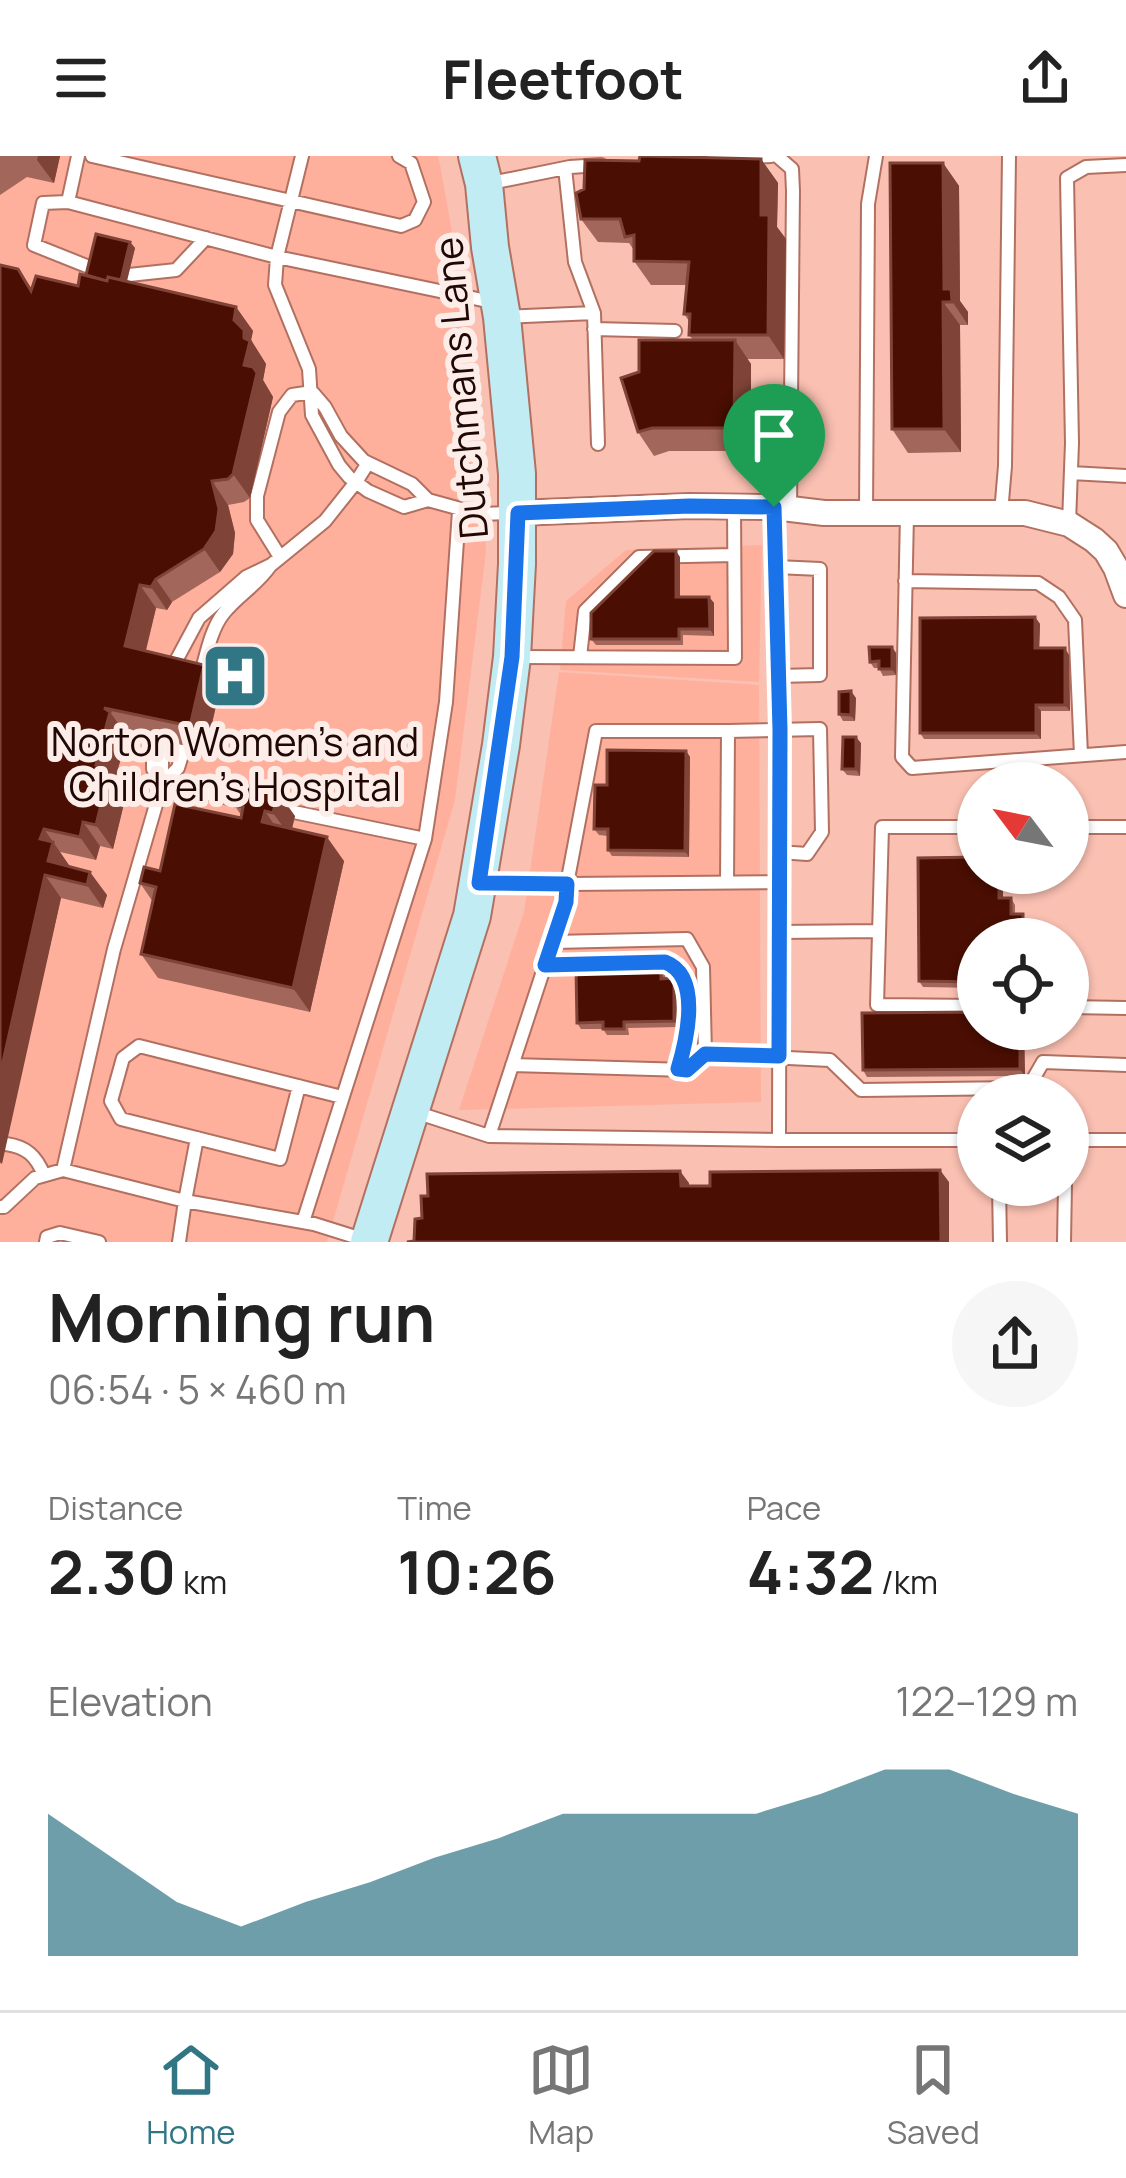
<!DOCTYPE html>
<meta charset="utf-8">
<style>
:root{--surface:#fff;--page:#f6f6f6;--text:#222;--muted:#767676;--line:#e0e0e0;--accent:#317685}
body{margin:0;font-family:Manrope,sans-serif;background:var(--page);color:var(--text);height:100vh;display:flex;flex-direction:column;font-size:45px;white-space:nowrap}
*{box-sizing:border-box;margin:0}
p{font-size:39px;color:var(--muted)}
.icon{flex:none;width:66px;height:66px;fill:none;stroke:currentColor;stroke-width:2;stroke-linecap:round;stroke-linejoin:round}
.map{position:relative;height:1086px;overflow:hidden}
.sheet{display:flex;flex-direction:column;background:var(--surface);flex:1}
.sheet>*{flex:none}
.needle{width:78px;rotate:302deg}
.controls{position:absolute;left:957px;top:606px;display:grid;gap:24px}
.controls a{display:grid;place-items:center;width:132px;height:132px;border-radius:50%;background:var(--surface);box-shadow:0 3px 9px #0004;font-size:60px}
.pin{position:absolute;display:grid;place-items:center;width:102px;height:102px;color:#fff;margin:-123px -51px;border-radius:50% 50% 50% 0;rotate:-45deg;box-shadow:0 0 12px #0007}
.pin .icon{rotate:45deg}
.round{display:grid;place-items:center;flex:none;width:126px;height:126px;border-radius:63px;background:var(--page)}
.headline{display:flex;align-items:center;justify-content:space-between;height:204px;padding:0 48px}
h1{font-size:66px;font-weight:700;line-height:90px}
.figures{display:grid;grid-template-columns:repeat(3,1fr);gap:18px;height:204px;padding:12px 48px}
.figures div{display:grid;align-content:center}
.figures b{font-size:60px;font-weight:700}
.figures small{font-size:33px;font-weight:400}
.figures p{font-size:33px}
.chart{height:336px;padding:24px 48px}
.chart p{display:flex;justify-content:space-between}
.chart svg{width:100%;height:216px;margin-top:12px;fill:var(--accent);opacity:.7}
header{display:flex;justify-content:space-between;align-items:center;height:156px;padding:0 48px;background:var(--surface);font-size:54px;font-weight:700}
.dock{display:flex;justify-content:space-around;align-items:center;height:168px;border-top:3px solid var(--line);background:var(--surface);font-size:33px;color:var(--muted)}
.dock a{display:grid;justify-items:center;gap:6px}
.dock .current{color:var(--accent)}
.map>svg:first-child{display:block}
</style>
<header><svg class="icon" aria-label="menu" viewBox="0 0 24 24"><path d="M4 6h16M4 12h16M4 18h16"/></svg>Fleetfoot<svg class="icon" aria-label="share" viewBox="0 0 24 24"><path d="M12 15V3M7 8l5-5 5 5M5 13v7h14v-7"/></svg></header>
<div class="map">
<svg width="1126" height="1086" viewBox="0 0 1126 1086">
<rect width="100%" height="100%" fill="#fac0b2"/>
<!-- built -->
<path fill="#ffb09d" d="M0,0H438L440,8L470,179L486,396L455,644L327,1086H0Z
M762,389L759,526L560,514L566,445L626,394Z
M559,516L759,529L761,946L459,954L524,756Z"/>
<g fill="none" stroke-linecap="round" stroke-linejoin="round">
<!-- lane casing -->
<g stroke="#b27061" stroke-width="16">
<path id="lane" d="M78,0L68,46L277,101L275,129L309,213L312,259L339,309L349,321L368,335L404,351L428,344
M92,0L401,70L415,64L424,46L411,7L399,0
M302,0L277,101L492,146
M777,0L792,13L793,35L790,352
M712,3L771,0
M565,12L575,106L594,157
M486,28L570,11L601,9
M68,46L43,47L34,89L94,113L129,119L176,114L206,82
M504,161L594,157L598,288
M594,173L675,175
M313,237L325,251L341,280L364,305L412,328L428,344L479,358L513,357
M1071,317L1126,320
M866,357L868,48L876,0
M1001,357L1005,310L1009,0
M907,358L902,601L912,612L1126,596
M1069,367L1072,287L1067,22L1086,11L1126,9
M280,401L257,364V340L279,256L292,239L312,236
M776,411L820,413V519L778,520
M905,425L1038,427L1059,441L1075,464L1081,599
M519,501L735,502L734,351
M580,501L585,455L639,401L734,399
M170,516L199,462L246,421L271,409L325,365L356,326L368,307
M200,521C206,501 210,475 223,458C237,440 257,429 270,410
M728,575H596L567,728L779,726
M153,581V613L162,628
M162,626V584
M162,628L178,612L185,589
M279,653L425,683
M978,671H882L877,849L978,850
M1068,671H1126
M479,727L567,728L566,745L489,980
M727,727L728,575L820,573L822,676L807,698L779,696
M779,776L879,775
M553,786L687,783L703,811L705,898
M545,809L665,806C702,821 687,883 678,913
M1068,851L1126,852
M512,909L687,914L705,898L830,904L861,934L1028,932L1043,906L1126,909
M299,930L280,1003L121,963L111,945L123,902L139,890L342,941
M415,956L489,980L779,984L780,574L774,352
M779,984H978
M1068,984H1126
M6,988C27,991 36,1000 44,1019
M63,1014L185,1045L197,982
M999,1029L1000,1086
M0,1051H4L35,1022L63,1014L114,793L162,628L248,646
M303,1066L425,683L446,546L459,355
M46,1086L47,1081L60,1077L99,1086
M179,1086L185,1045L314,1068L365,1084
M1064,1086L1065,1029"/>
</g>
<!-- street casing -->
<g stroke="#b27061" stroke-width="28">
<path id="street" d="M518,357L689,350L774,351L824,357H1025L1069,368L1094,384L1106,395L1116,412L1126,439"/>
</g>
<!-- secondary casing -->
<g stroke="#b27061" stroke-width="40">
<path id="secondary" d="M369,1086L472,760L501,589L512,501L517,408V318L502,161L490,91L484,28L477,0"/>
</g>
<!-- lane -->
<use href="#lane" stroke="#fff" stroke-width="12"/>
<!-- street -->
<use href="#street" stroke="#fff" stroke-width="24"/>
<!-- secondary -->
<use href="#secondary" stroke="#c2ecf4" stroke-width="36"/>
</g>
<!-- wall -->
<path fill="#a2675a" d="M0,0H60L54,27L27,21L0,39Z
M640,0L761,3L778,27L777,71L786,83L784,203H747L751,208V295H669L654,300L638,276L639,216L693,184L689,179V165L684,158L687,129H651L634,105V94L629,87L598,86L581,63L639,5Z
M943,7L959,30L960,145L968,156V169H960L961,296L908,297L892,273Z
M130,86L135,92L127,125L236,151L253,175L251,184L266,208L263,224L273,241L250,342L244,346L228,349L235,377L233,398L220,416L172,446L167,454L156,452L146,495L204,509L220,532L206,594L125,577L127,580L116,620L127,635L113,693L100,690L96,704L60,696L69,710L107,739L103,752L61,742L0,1009V109L18,113L32,133L78,130L86,119Z
M680,401V441H709L714,447V480L683,479V489H596L591,483Z
M1035,461L1040,468L1039,492L1069,499L1070,555H1041V583H924L920,577Z
M892,491L896,497V519L883,520L879,512H874L870,506Z
M856,542L855,565H843L839,558Z
M861,587L860,620L847,619L842,613Z
M686,595L690,601L689,701L612,700L608,694V680L599,679L594,673L607,629Z
M235,650L295,660L292,673L344,705L310,856L158,822L141,798L153,746L140,727L241,662V659Z
M1003,742H1011L1015,749V758L1028,764V777H1016V783H978V832L923,831L919,825Z
M661,807L665,813V823L678,829L679,871L628,872L629,879H607L603,873H581L577,867L603,812Z
M978,873H1024L1025,920L867,921L863,914Z"/>
<!-- shaded-wall -->
<path fill="#7f4337" d="M38,0H60L54,27L37,4Z
M761,3L778,27L777,71L786,83L784,203L768,179L761,59Z
M943,7L959,30L960,145L968,156V169L944,133Z
M130,86L135,92L122,144L118,137Z
M943,146L960,169L961,296L944,273Z
M236,151L253,175L251,184L266,208L263,224L273,241L250,342L233,318L244,209V182L234,164Z
M735,184L751,208V295L734,272Z
M212,325L228,349L235,377L233,398L220,416L204,393Z
M676,395L680,401V447L676,441Z
M156,423L172,446L167,454L151,431Z
M140,429L156,452L141,513L125,490Z
M709,441L714,447V480L710,473Z
M1035,461L1040,468L1039,499L1035,492Z
M892,491L896,497V519L892,513Z
M1065,492L1069,499L1070,555L1065,549Z
M204,509L220,532L206,594L190,570Z
M851,535L856,542L855,565L851,559Z
M1036,549L1041,555V583L1036,577Z
M110,556L127,580L116,620L127,635L113,693L96,669V609Z
M856,581L861,587L860,620L856,613Z
M686,595L690,601L689,701L685,695Z
M278,636L295,660L290,680L273,657Z
M265,655L281,679L262,666Z
M83,666L100,690L96,704L80,681Z
M44,673L69,709L66,724L48,705L40,683Z
M327,681L344,705L310,856L293,832Z
M90,716L107,739L103,752L87,729Z
M999,717H1003V749L999,742Z
M45,719L61,742L2,1008L0,1006V919Z
M674,822L678,829L679,871L674,865Z
M1020,873H1024L1025,920L1020,913Z
M940,1014L949,1026V1086H941Z
M680,1015L689,1027V1042L681,1030Z"/>
<!-- building -->
<path fill="#4a0e02" stroke="#7f4337" stroke-width="3" d="M640,0L761,3V59H769L768,179H689L690,158H684L689,106L634,105V79L625,81L620,63H581L576,37L584,33L585,4L639,5Z
M890,7H943L944,133H951L952,146H943L944,273H892Z
M96,78L130,86L121,124L108,121L107,125L86,119Z
M0,109L18,113L31,135L36,120L78,130L80,118L107,125L108,121L236,151L234,164L244,174V182L250,185L244,209L253,211L257,217L233,318L228,323L212,325L219,353L216,375L204,393L156,423L151,431L140,429L125,490L204,509L190,570L104,552L110,556L96,609L110,612L96,669L83,666L80,681L44,673L40,683L53,686L48,705L90,716L87,729L45,719L0,919Z
M639,184H735L734,272H652L638,276L621,222L639,216Z
M654,395H676V441H709L710,473H679V483H591V457Z
M1035,461V492H1065V549H1036V577H920V462Z
M869,491H892V513H879V505L870,506Z
M851,535V559L839,558V536Z
M843,581H856V613H842Z
M607,594L686,595L685,695L608,694V673H594L595,629H607Z
M240,627L278,636L273,657L265,655L262,666L327,681L293,832L141,798L156,731L140,727L144,711L160,715L175,648L241,662L243,651L235,650Z
M978,701V717H999V742H1011V758H1023V770H1012V783H978V826L919,825L918,702Z
M603,807H661V823L674,822V865L624,866V873H603V866L577,867L576,813L603,812Z
M978,856V873H1020V913L863,914L862,857Z
M940,1014L941,1086H407L414,1085L415,1063L422,1062L421,1040H428L427,1018L680,1015L681,1030H710V1016Z"/>
<g fill="none" stroke-linecap="round" stroke-linejoin="round">
<!-- route casing -->
<g stroke="#fff" stroke-width="24">
<path id="route" d="M689,350L774,351L780,574L779,900L705,898L687,914L678,913C687,883 702,820 665,806L545,809L566,746L567,728L479,727L512,501L518,357Z"/>
</g>
<!-- route -->
<use href="#route" stroke="#1a73e8" stroke-width="15"/>
</g>
<!-- icons -->
<defs>
<g id="hospital-square" transform="scale(3.45)"><rect x="-9" y="-9" width="18" height="18" rx="4" fill="#317685" stroke="#fcede9"/><path d="M-5-5h3v3.5h4V-5h3V5h-3V1.5h-4V5h-3Z" fill="#fff"/></g>
</defs>
<g fill-rule="evenodd">
<use href="#hospital-square" x="235" y="520"/>
</g>
<g text-anchor="middle" dominant-baseline="central" stroke-width="12" stroke-linejoin="round" paint-order="stroke">
<!-- street labels -->
<g font-size="39" fill="#1f0704" stroke="#fcede9">
<text transform="translate(460 232) rotate(-95)">Dutchmans Lane</text>
</g>
<!-- poi labels -->
<g font-size="39" fill="#1f0704" stroke="#fcede9">
<text x="235" y="585">Norton Women's and<tspan x="235" dy="45">Children's Hospital</tspan></text>
</g>
</g>
</svg>
<div class="controls">
<a><svg class="needle" viewBox="-14 -14 28 28"><path d="M0-13l5 13h-10z" fill="#e53935"/><path d="M0 13l5-13h-10z" fill="#767676"/></svg></a>
<a><svg class="icon" aria-label="locate" viewBox="0 0 24 24"><circle cx="12" cy="12" r="6"/><path d="M12 2v4M12 18v4M2 12h4M18 12h4"/></svg></a>
<a><svg class="icon" aria-label="layers" viewBox="0 0 24 24"><path d="M12 4l9 5-9 5-9-5zM3 14l9 5 9-5"/></svg></a>
</div>
<div class="pin" style="left:774px;top:351px;background:#1e9e55"><svg class="icon" aria-label="arrive" viewBox="0 0 24 24"><path d="M6 21V4h12l-3 4 3 4H6"/></svg></div>
</div>
<section class="sheet">
<div class="headline"><div><h1>Morning run</h1><p>06:54 · 5 × 460 m</p></div><a class="round"><svg class="icon" aria-label="share" viewBox="0 0 24 24"><path d="M12 15V3M7 8l5-5 5 5M5 13v7h14v-7"/></svg></a></div>
<div class="figures">
<div><p>Distance</p><b>2.30<small> km</small></b></div>
<div><p>Time</p><b>10:26</b></div>
<div><p>Pace</p><b>4:32<small> /km</small></b></div>
</div>
<div class="chart"><p><span>Elevation</span>122–129 m</p>
<svg viewBox="0 0 160 44" preserveAspectRatio="none"><path d="M0 44V15L10 24L20 33L30 38L40 33L50 29L60 24L70 20L80 15L90 15L100 15L110 15L120 11L130 6L140 6L150 11L160 15V44z"/></svg>
</div>
</section>
<nav class="dock">
<a class="current"><svg class="icon" aria-label="home" viewBox="0 0 24 24"><path d="M3 11l9-7 9 7M6 9v11h12V9"/></svg>Home</a>
<a><svg class="icon" aria-label="map" viewBox="0 0 24 24"><path d="M3 6l6-2 6 2 6-2v14l-6 2-6-2-6 2zM9 4v14M15 6v14"/></svg>Map</a>
<a><svg class="icon" aria-label="saved" viewBox="0 0 24 24"><path d="M7 4h10v16l-5-4-5 4z"/></svg>Saved</a>
</nav>
